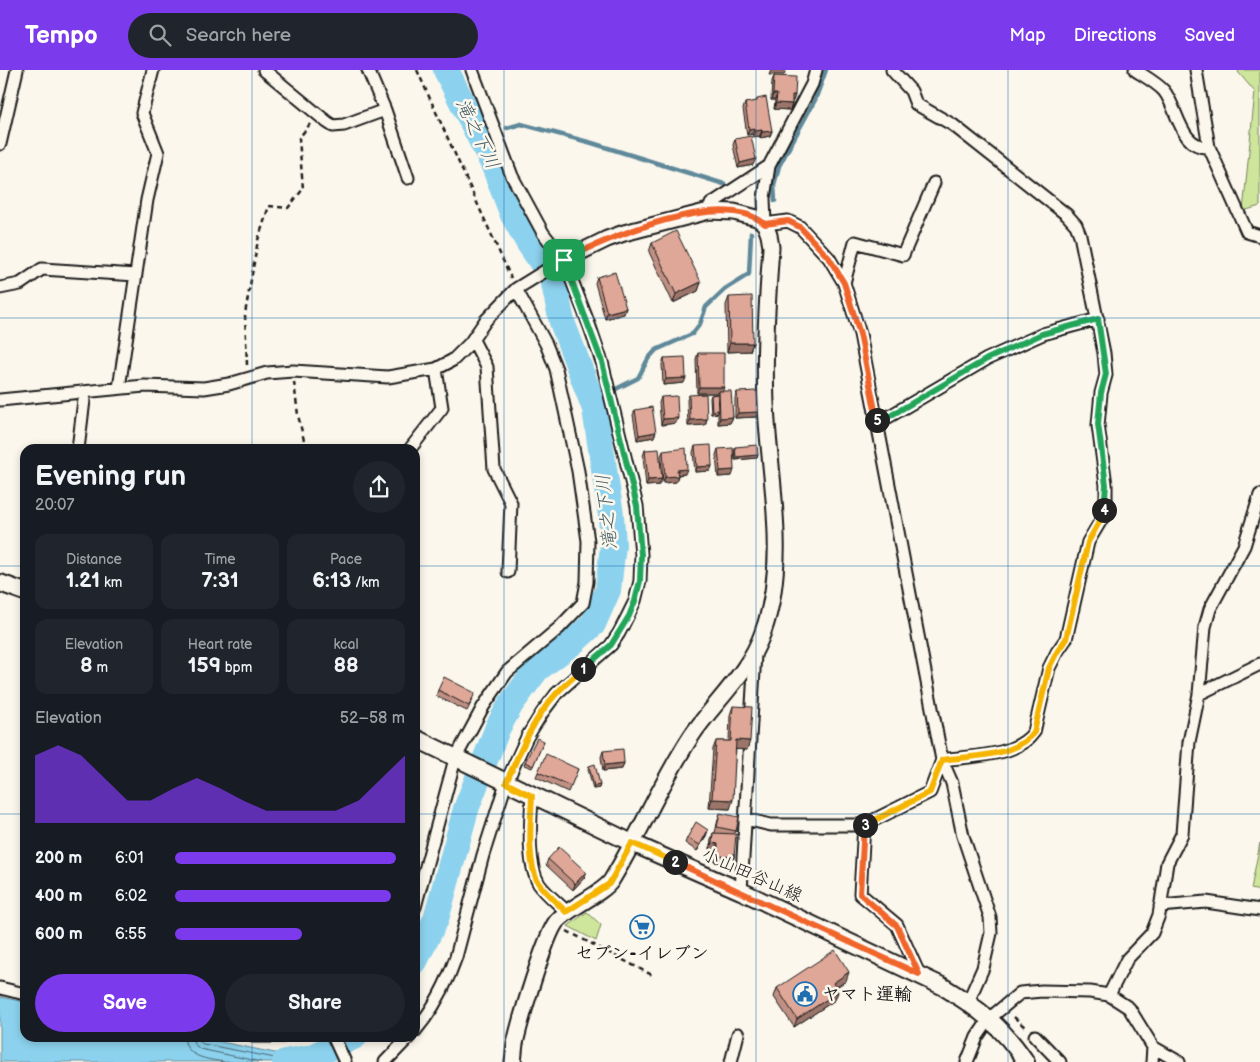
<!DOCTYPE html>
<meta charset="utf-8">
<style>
:root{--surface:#171b24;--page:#20242c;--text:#f1f3f6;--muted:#9ea1a6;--accent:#7c3aed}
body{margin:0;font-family:"Balsamiq Sans","Klee One",sans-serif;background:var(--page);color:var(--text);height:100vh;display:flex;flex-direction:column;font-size:19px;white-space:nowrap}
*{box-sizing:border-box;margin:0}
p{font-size:16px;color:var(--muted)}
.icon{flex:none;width:28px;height:28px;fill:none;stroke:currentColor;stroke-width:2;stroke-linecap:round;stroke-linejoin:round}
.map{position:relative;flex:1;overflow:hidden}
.drawer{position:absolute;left:20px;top:374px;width:400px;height:598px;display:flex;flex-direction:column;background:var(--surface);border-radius:15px;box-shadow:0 2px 8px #0003}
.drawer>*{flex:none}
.pin{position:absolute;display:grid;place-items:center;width:42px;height:42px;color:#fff;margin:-21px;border-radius:10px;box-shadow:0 2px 8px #0006}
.km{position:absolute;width:25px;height:25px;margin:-12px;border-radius:50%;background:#222;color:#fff;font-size:14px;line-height:25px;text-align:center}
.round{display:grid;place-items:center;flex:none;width:52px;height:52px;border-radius:26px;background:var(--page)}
.summary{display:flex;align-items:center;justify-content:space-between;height:85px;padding:0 15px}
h1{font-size:28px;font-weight:600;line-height:38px}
.figures{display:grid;grid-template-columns:repeat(3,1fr);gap:8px;height:85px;padding:5px 15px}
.figures div{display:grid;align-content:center;border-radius:12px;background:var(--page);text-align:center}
.figures b{font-size:21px;font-weight:600}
.figures small{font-size:14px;font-weight:400}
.figures p{font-size:14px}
.chart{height:140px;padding:10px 15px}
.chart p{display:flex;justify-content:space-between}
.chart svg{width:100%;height:90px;margin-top:5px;fill:var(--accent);opacity:.7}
.button{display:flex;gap:10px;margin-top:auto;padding:10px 15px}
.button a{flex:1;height:58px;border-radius:30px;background:var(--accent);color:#fff;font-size:20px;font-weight:600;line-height:58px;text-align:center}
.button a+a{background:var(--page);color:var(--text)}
ul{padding:0 15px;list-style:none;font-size:16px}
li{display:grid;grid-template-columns:80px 60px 1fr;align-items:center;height:38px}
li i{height:12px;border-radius:6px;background:var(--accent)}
header{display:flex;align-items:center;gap:30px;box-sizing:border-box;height:70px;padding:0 25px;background:var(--accent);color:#fff}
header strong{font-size:24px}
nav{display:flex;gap:28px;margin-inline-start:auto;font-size:18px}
.search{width:350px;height:45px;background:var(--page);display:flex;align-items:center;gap:12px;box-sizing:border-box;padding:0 18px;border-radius:28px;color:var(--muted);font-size:19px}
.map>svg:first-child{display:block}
</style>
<header>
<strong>Tempo</strong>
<div class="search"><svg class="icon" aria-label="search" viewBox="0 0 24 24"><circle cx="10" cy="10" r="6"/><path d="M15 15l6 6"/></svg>Search here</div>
<nav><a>Map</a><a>Directions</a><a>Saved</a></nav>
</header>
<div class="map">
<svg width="1260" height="992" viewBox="0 0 1260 992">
<rect width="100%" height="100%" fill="#fbf7ec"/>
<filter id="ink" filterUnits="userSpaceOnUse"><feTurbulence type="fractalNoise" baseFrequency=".02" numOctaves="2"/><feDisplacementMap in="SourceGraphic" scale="10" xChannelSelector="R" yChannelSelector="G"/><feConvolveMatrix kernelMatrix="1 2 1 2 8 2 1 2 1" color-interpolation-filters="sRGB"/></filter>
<g filter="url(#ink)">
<!-- green -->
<path fill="#cee69b" stroke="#75815c" d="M1239,0H1260V136L1243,141L1255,22L1238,2Z
M1260,773V821L1251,819Z
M587,842L601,855L596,871L568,856Z"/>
<!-- water -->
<path fill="#8cd2ee" stroke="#5f899a" d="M0,927L25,932V966H192L275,983L321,975L330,992H0Z"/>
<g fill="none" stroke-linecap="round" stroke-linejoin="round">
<!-- shore -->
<path stroke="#496570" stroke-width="1" d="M184,966C185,988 207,989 224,992
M192,966L194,974L200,979L261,992
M198,966L199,971L203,974L275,988L318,981L324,992"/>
<!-- stream -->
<path stroke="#5f899a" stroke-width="4.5" d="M507,58L521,54L592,73L724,114
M479,67L484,66
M775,131L774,115L779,96L815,30L826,0
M592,331L638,308L648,289L656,280L692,264L700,254L706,237L725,219L749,204L751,163"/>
<!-- river -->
<path stroke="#8cd2ee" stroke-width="26" d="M415,891L436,849L466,739L498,657L511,634L537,599L572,573L593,554L608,520L613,475L611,445L595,339L562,252L553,209L528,172L513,145L494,96L446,0
M285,992L312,987L355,966"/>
<!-- minor casing -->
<g stroke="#1c1c1c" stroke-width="15">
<path id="minor" d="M264,0L327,52L333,56L344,55L385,40
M368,0L385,40L408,108
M816,0L812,14L769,96L764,128L765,154L788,151L800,157L829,188L844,213L860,264L942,690L952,713L963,766L990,847L991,863L983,898L968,932
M1135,0C1144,6 1157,13 1164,21C1178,38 1180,79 1209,77
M1196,0L1209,77L1247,162L1260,166
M0,74L17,0
M709,141L711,134L769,96
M844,213L855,172L903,185L934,113
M0,218L20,214L42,199L136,205
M473,270L487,297L494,399L511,433L508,502
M119,318L147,130L158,83L142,43L153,0
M0,330L144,316L204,318L229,314L267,303L293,301L388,307L436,299L453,290L470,273L486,250L516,219L558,193
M878,353L987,289L1043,264L1098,249
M78,379L85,322
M410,379L442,338L436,299
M1199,624L1260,594
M532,725C531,750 526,793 539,814C546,824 558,833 567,842
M745,749L771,755H864L930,722L942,690C970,686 1017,687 1034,662L1049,598L1057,582L1066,569L1088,472L1103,447L1106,436V415L1098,355L1101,323L1106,305L1104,283L1080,165L1076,155L1067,145L953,55L916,34L911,21L892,0
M864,755L860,824L897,855L919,904
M741,821L755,584
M1160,836L1206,832L1260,840
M415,837L455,689L483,637L507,602L559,558L583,533L587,512L588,471L578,401L556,299L546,274L516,219
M0,918L25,924
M1109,925L1127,889L1152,863L1159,845L1167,793L1182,764L1189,672L1199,624L1205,557L1210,539L1244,476L1260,425
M415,961C433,940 447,913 456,887L483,785L506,713L527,667L542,643L557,623L611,575L619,563L635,531L640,511L641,485L637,436L602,292L590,257L564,190L543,163L512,106L472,0
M253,966H283
M333,966L345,992
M1035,966L1060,992
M385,992L410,966
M731,992L738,964
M967,992L977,967L990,948L1020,923L1042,921L1090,922L1109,925L1129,938L1153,977L1179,992
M1152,992L1153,977"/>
</g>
<!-- tertiary casing -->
<g stroke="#1c1c1c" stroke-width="19">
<path id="tertiary" d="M513,992C514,986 514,980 515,974C519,954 546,863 557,851C570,837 603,823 611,811C640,764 661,712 692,665C715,631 749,603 763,562C787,496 772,420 767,352C763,294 767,235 771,177L769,165L765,154L757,148L734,142L709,141L624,163L607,169L558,193"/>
</g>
<!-- secondary casing -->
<g stroke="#1c1c1c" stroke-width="20">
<path id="secondary" d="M0,513L25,522
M415,668L632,773L741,821L942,916C978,938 1002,956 1026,992"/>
</g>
<!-- path -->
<path stroke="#1c1c1c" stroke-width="2.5" stroke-dasharray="5 4" stroke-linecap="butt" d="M417,0L511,208
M247,295L245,244L258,170L269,136L288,138L303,119L299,68L310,54
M294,312L298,345L306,379
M567,861L652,905
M1014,947L1027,959"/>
<!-- minor -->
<use href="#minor" stroke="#fbf7ec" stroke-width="11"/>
<!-- tertiary -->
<use href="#tertiary" stroke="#fbf7ec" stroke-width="15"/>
<!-- secondary -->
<use href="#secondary" stroke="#fbf7ec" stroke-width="16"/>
</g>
<!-- wall -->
<path fill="#c09083" stroke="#1c1c1c" d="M774,6L795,25L793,31H792V34L790,40L774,39L775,30H771L772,11Z
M757,29L772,61L770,66L760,68V66L753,67L752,64L747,65L743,39L745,33L756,32Z
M735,69L753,95L738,98L733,75Z
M652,173L701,212L698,221L673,233L649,182Z
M597,207L626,238L624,244L605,249L595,213Z
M729,227L753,273L750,281L727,282L726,235Z
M698,283L722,321L733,347L730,353L718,354V343L711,344L710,328L711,325L718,324V323H697L696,289Z
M664,288L684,313L663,315L662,294Z
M737,322L758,342L756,347L735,348V328Z
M689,325L707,349L705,355L688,356L687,330Z
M661,327L676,353L661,355L659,333Z
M635,340L654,367L637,370L633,345Z
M695,376L712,396L710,401L695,402L693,382Z
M735,377L757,388L735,390L734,380Z
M718,379L732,406L718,407L716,385Z
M645,380L662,409L659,415L646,416L643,386Z
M663,381L685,404L678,405L676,412L663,413L661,386Z
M438,620L473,629L467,641L436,626Z
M733,636L747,680L736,679L730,739L709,738L713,679L716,671H729L730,645Z
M544,671L532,698L524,695L525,692Z
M603,681L624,693L622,699L603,701L601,687Z
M589,696L599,718L593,719L588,699Z
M578,699L568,722L536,707L538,702Z
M720,743L736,761L734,764V787L732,793L715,792L716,780L710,779L711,769L713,763H715L718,749Z
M708,760L706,766L697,781L685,773L687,768Z
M548,789L586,802L584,808L573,820L546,795Z
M846,911L836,917L835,930L794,957L774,927L777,918Z"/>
<!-- shaded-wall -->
<path fill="#9c756a" stroke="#1c1c1c" d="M771,0H786L784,5H769Z
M773,24H777L775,30H771Z
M792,25H795L793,31L790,30Z
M776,33L792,34L790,40L774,39Z
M755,58L752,64L747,65L749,59Z
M762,60L760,66L753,67L755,61Z
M772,61L770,66L760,68L762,62Z
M756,89L753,95L738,98L740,93Z
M701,212L698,221L673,233L676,224Z
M626,238L624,244L605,249L607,243Z
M730,273H753L750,281L727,282Z
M686,308L684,313L663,315L666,309Z
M699,317H724L722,323H697Z
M719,340L718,343L711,344L712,341Z
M758,342L756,347L735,348L738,343Z
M733,347L730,353L718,354L720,348Z
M678,348L676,353L661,355L663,349Z
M707,349L705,355L688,356L690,350Z
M656,362L654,367L637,370L639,365Z
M758,385L757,388L735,390L736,387Z
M712,396L710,401L695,402L697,397Z
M687,399L685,404L675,405L677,400Z
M734,400L732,406L718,407L720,401Z
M678,406L676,412L663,413L665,407Z
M662,409L659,415L646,416L648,410Z
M736,670L750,671L747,680L733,679Z
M624,693L622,699L603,701L605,695Z
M600,715L599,718L593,719L594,716Z
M712,729L733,730L730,739L709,738Z
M708,760L706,766L697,781L700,775Z
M712,773L718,774L716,780L710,779Z
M717,786L734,787L732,793L715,792Z
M586,802L584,808L573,820L575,814Z
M849,902L846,911L830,921L833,913Z
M838,922L835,930L794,957L797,949Z"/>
<!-- building -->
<path fill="#dfa798" stroke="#1c1c1c" d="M774,6L796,7L795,25H792V34L776,33L777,24H773Z
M766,27L772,61L762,62V60L755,61V58L749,59L745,33L757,31V29Z
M751,66L756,89L740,93L735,69Z
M676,161L701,212L676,224L652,173Z
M615,202L626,238L607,243L597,207Z
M752,226L753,273H730L729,227Z
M698,283H724V317H699Z
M685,287L686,308L666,309L664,288Z
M719,321H731L733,347L720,348Z
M757,321L758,342L738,343L737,322Z
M706,324L707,349L690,350L689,325Z
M718,324L719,340L712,341L711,325Z
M677,326L678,348L663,349L661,327Z
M652,337L656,362L639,365L635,340Z
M711,375L712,396L697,397L695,376Z
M757,375L758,385L736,387L735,377Z
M686,378L687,399L677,400L678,406L665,407L663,381Z
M733,378L734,400L720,401L718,379Z
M659,379L662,409L648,410L645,380Z
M444,607L475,623L469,636L438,620Z
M733,636L752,637L750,671L736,670L733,730L712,729L716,671H731Z
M537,668L544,671L533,696L525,692Z
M623,679L624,693L605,695L603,681Z
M546,684L578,699L571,716L538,702Z
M595,694L600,715L594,716L589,696Z
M720,743L739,747L736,761L717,757Z
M696,752L708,760L700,775L687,768Z
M713,763L736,764L734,787L717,786L718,774L712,773Z
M559,777L586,802L575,814L548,789Z
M835,880L849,902L833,913L838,922L797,949L777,918Z"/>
</g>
<g fill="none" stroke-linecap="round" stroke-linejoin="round" filter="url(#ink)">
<!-- split-1 casing -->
<g stroke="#fff" stroke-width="10">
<path id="split-1" d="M564,190L602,292L637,436L641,485L640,511L635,531L629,546L611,575L583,599"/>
</g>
<!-- split-2 casing -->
<g stroke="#fff" stroke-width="10">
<path id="split-2" d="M583,599C574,607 564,615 556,624C533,649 520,682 506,713L532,726C531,750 526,793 539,814C546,824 558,833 566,842L609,814L632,773L675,792"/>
</g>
<!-- split-3 casing -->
<g stroke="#fff" stroke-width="10">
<path id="split-3" d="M675,792L919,904L897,856L860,824L864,755H865"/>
</g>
<!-- split-4 casing -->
<g stroke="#fff" stroke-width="10">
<path id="split-4" d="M865,755L930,722L942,690C970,686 1017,687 1034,662L1049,598L1057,582L1066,569L1088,472L1102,447L1104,440"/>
</g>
<!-- split-5 casing -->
<g stroke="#fff" stroke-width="10">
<path id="split-5" d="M877,350L878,353L987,289L1042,264L1098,249L1106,304L1101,323L1098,354L1106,415L1104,440"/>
</g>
<!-- split-6 casing -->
<g stroke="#fff" stroke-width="10">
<path id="split-6" d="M564,190C608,168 722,118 765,154L788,151L800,157L829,188L844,213L860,264L877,350"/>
</g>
<!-- split-1 -->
<use href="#split-1" stroke="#22a559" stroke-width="6"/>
<!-- split-2 -->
<use href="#split-2" stroke="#f5b400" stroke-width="6"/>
<!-- split-3 -->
<use href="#split-3" stroke="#f0652b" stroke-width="6"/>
<!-- split-4 -->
<use href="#split-4" stroke="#f5b400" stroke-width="6"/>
<!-- split-5 -->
<use href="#split-5" stroke="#22a559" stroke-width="6"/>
<!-- split-6 -->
<use href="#split-6" stroke="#f0652b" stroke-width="6"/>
</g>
<!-- grid -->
<path fill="none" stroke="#1f6fb2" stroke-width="1" stroke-opacity="0.55" d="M252,0V379M504,0V992M756,0V992M1008,0V992M0,248H1260M0,496H25M415,496H1260M0,744H25M415,744H1260M252,966V992"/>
<!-- icons -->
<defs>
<g id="supermarket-ring" transform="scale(1.25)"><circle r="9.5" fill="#fbf7ec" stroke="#1f6fb2" stroke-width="1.5"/><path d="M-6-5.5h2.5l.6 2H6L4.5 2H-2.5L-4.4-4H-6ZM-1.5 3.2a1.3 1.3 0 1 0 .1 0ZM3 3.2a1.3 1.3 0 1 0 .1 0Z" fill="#1f6fb2"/></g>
<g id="civic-ring" transform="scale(1.25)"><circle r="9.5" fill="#fbf7ec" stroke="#1f6fb2" stroke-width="1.5"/><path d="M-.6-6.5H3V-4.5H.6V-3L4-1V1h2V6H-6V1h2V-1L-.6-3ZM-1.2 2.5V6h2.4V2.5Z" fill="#1f6fb2"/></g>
</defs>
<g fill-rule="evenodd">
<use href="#supermarket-ring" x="642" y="857"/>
<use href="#civic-ring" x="805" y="924"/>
</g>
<g text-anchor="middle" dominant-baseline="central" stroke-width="5" stroke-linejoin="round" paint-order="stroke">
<!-- street labels -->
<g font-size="18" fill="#1c1c1c" stroke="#fbf7ec">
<text transform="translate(752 805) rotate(24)">小山田谷山線</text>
</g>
<!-- poi labels -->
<g font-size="18" font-weight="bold" fill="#1c1c1c" stroke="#fbf7ec">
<text x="642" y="883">セブン-イレブン</text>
<text x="822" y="924" text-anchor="start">ヤマト運輸</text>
</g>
<!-- water labels -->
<g font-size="19" font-style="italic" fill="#435c66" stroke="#fbf7ec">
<text transform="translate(477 64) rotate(64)">滝之下川</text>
<text transform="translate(607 442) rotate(-96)">滝之下川</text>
</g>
</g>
</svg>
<div class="pin" style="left:564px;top:190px;background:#1e9e55"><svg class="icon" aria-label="arrive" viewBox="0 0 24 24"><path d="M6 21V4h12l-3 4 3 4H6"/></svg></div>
<b class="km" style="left:583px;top:599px">1</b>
<b class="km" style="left:675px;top:792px">2</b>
<b class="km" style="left:865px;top:755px">3</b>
<b class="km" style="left:1104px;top:440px">4</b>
<b class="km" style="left:877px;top:350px">5</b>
<section class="drawer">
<div class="summary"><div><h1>Evening run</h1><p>20:07</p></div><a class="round"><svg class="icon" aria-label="share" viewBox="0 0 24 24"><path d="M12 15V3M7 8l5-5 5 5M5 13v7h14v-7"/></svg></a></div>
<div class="figures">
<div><p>Distance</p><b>1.21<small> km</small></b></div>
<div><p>Time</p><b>7:31</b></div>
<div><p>Pace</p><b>6:13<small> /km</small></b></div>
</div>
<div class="figures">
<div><p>Elevation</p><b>8<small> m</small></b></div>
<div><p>Heart rate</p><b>159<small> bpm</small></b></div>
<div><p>kcal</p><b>88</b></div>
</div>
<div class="chart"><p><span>Elevation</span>52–58 m</p>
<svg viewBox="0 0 160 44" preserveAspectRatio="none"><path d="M0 44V11L10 6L20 11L30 22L40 33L50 33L60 27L70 22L80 27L90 33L100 38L110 38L120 38L130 38L140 33L150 22L160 11V44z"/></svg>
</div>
<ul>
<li><b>200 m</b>6:01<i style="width:96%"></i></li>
<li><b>400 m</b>6:02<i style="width:94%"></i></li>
<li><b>600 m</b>6:55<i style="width:55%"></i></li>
</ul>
<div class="button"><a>Save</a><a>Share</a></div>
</section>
</div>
